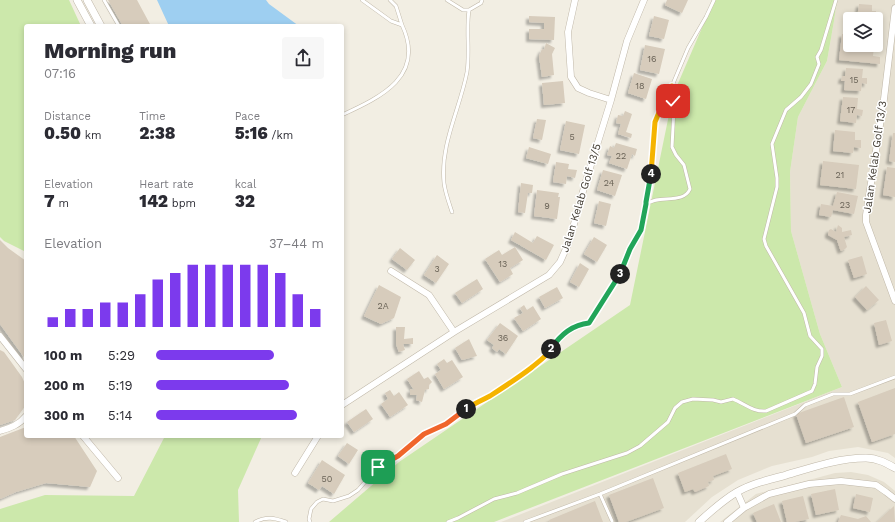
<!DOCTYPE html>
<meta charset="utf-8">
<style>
:root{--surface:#fff;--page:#f7f7f7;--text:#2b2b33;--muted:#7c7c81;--accent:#7c3aed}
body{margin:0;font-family:"Work Sans",sans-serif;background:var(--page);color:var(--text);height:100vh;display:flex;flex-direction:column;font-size:15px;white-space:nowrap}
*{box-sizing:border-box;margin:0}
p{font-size:13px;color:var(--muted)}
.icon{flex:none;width:22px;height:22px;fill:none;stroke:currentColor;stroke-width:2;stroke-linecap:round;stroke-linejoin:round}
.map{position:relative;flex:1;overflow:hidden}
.details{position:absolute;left:24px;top:24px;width:320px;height:414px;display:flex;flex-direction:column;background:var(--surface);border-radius:4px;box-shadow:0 2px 6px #0003}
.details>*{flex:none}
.buttons{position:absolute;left:843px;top:12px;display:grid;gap:8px}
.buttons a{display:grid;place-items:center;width:40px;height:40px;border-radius:4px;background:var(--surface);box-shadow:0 2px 6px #0003;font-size:20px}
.pin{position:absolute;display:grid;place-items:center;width:34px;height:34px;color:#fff;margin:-17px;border-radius:8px;box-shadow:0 2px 6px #0006}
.km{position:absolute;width:20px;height:20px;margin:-10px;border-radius:50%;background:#222;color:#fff;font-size:11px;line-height:20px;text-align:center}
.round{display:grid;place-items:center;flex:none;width:42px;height:42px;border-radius:4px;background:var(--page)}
.headline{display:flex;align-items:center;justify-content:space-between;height:68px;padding:0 20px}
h1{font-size:22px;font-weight:800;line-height:30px}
.stats{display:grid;grid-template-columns:repeat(3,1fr);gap:6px;height:68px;padding:4px 20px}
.stats div{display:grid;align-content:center}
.stats b{font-size:17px;font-weight:800}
.stats small{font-size:11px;font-weight:400}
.stats p{font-size:11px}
.chart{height:112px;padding:8px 20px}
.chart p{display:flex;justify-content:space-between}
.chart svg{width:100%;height:72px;margin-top:4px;stroke:var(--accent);stroke-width:6}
ul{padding:0 20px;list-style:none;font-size:13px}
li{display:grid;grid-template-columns:64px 48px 1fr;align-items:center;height:30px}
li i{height:10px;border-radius:5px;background:var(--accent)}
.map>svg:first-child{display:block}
</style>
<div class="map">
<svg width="895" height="522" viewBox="0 0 895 522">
<defs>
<filter id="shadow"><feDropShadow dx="-3" dy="3" stdDeviation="1" flood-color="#0004"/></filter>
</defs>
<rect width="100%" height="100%" fill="#f2eee3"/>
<!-- residential -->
<path fill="#e6e0d1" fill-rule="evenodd" d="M837,0H895V458L888,453L858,447L829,451L812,457L772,466L738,480L712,497L685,522H501L842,387L820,334L791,231L790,172L798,117L827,61L834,21ZM850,19H876V45H850Z
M851,472L868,475L884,482L895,491V522H720L756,494L835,473Z"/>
<!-- green -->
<path fill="#cce8ab" d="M0,0H69L81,26H26V252L4,241L0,237Z
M714,0H837L834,21L827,61L798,117L790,172L791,231L820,334L842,387L494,522H329L399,462L630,305L673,95Z
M165,436H262L238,490L239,522H0V509L45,495L134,496Z"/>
<!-- water -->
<path fill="#9ecff1" d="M157,0H266L269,4L299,26H169Z"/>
<!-- building -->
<path fill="#d7ccbc" filter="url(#shadow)" d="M108,0H137L151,26H123Z
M667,0H688L682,13L665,5Z
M859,4L872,5V11H876V17H871V19H857Z
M529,16L555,17L554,40L529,39V29H544V23L529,22Z
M654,16L669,20L664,39L649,36Z
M842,34L850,35V45H868V47H874L873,56L880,57V64L839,60Z
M546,43L555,48L552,54L554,75L542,77L539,56L542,49L544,50Z
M645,45L665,49L659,74L640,70Z
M846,68L863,69L862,78H867V84L862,83L861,91L844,90L845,81H841L842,76H845Z
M634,73L652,79L646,99L628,93Z
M563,81L565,103L544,105L542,83Z
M843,97L858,98L857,109L863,110L862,116L857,115L856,123L840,121Z
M625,111L632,114L626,132L632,134L631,138L618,134L621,124L616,123L618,115L623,116Z
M537,119L546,120L542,140L533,138Z
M566,121L585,125L579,154L560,150Z
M835,130L855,132V140H861V148L854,147L853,153L833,151Z
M893,133H895V162L889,161Z
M616,143L637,149L635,156L632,154L627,169L609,163L612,156L607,155L610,146L614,148Z
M529,147L551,154L548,164L526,158Z
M823,161L859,165L856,189L820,185Z
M556,162L569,164L568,169L577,170L575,178L567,176L566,184L553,182Z
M887,167L895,168V197L883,195Z
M603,170L622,175L615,196L597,190Z
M521,183L533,185L532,193H528L525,213L518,212Z
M537,190L559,193L558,197H560L557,219L534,216Z
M837,192L858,196L854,214L833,210L831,217L819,215L821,204L833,206Z
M599,201L611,204L606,226L594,223Z
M838,225L842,228V232L851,230L852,235L844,237L847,247L845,249L841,251L840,249L837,240L828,235V233L829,230L831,229L836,232Z
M515,232L533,243L537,236L554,245L546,260L511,240Z
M594,237L607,245L597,262L584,254Z
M0,240L8,248L26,261V360L0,324Z
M515,247L523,260L510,268L513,274L500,282L485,259L499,250L502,255Z
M400,248L415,260L407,270L392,259Z
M437,255L449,264L436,283L424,275Z
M862,256L867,274L854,278L848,260Z
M580,263L589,269L579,287L570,282Z
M477,279L483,289L462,303L455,293Z
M379,285L401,297L394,318L381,324L364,316Z
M866,286L879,300L867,310L855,297Z
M557,287L563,298L545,308L539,297Z
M524,305L527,310L533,306L541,319L523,331L514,318L523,313L520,308Z
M886,320L892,341L879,345L874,323Z
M500,323L518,336L506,354L499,349L497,352L492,348L494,345L487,340Z
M396,327H405L404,339L413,338V344H403L405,350L399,352L396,344Z
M469,339L477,356L462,360L455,348Z
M0,350L4,352L22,377L26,386V405L15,420L0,425Z
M444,359L447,363L452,360L463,377L444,389L435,374L441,370L437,364Z
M419,371L424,379L428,377L432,382L429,385V389L425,390L422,402L416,400L417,395H410V389L414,390L407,379Z
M895,388V434L872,442L858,402Z
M390,390L394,396L399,392L408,405L390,417L381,404L388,399L385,393Z
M844,397L854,427L806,443L796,414Z
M366,409L373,419L354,432L347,422Z
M26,427V436H74L97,471L90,487L46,483L16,492L0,499V437Z
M347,443L358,450L349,464L338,456Z
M726,454L732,469L713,476L714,480L708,482L709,486L695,492L693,489L685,492L678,473Z
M322,460L345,475L334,494L322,486L319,490L308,483Z
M653,478L664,508L626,522H619L609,495Z
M835,489L839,510L816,515L811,494Z
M856,494L873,498L870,512L853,508Z
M803,496L809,519L795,522H787L782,501Z
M595,501L603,522H550L549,520Z
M774,504L781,522H757L753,513Z
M894,506L895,522H877Z
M841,515L858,519L866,516L871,522H838Z"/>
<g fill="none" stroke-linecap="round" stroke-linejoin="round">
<!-- service casing -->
<g stroke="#c0b8a9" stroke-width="4">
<path id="service" d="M104,0L119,26
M390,0L396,6L402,25
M447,0L463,10H469C466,30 470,51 467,72C460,109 440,144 444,183C445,192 449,203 452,212
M469,10L481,3L482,0
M342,115C381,97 426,76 402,25L391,21L362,0
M647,204L648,189L651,173L655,122L663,103L671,87
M600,494L612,521
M255,522C266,516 275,518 286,522
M310,522L309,519L311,509L317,502L323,499L333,501L349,496L358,490L378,467L398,456L421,436L446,424L474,403L484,399L511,383L546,356L559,338L565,332L572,328L589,323L591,319L622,269L630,249L641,230L647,204C658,194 683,205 690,189L684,165L676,155L672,147L674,108L671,95L672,86L688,48L706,17L714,0
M448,522L458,518L494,499L517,493L562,474L627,453L640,446L668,422L675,408L682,402L693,399L713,400L721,402L733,399C745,404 753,412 766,411L812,391L815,384L817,367L822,356V349L810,336L804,313L766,246L764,239L777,187V178L772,144L786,110L801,97L811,84L819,64L817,57L821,50L836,0
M525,522L600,494L795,414L805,405L833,394H850L895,377"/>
</g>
<!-- minor casing -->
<g stroke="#c0b8a9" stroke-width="7">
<path id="minor" d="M575,0L568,32L571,77L578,88L589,93L611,100
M895,8L884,99L866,215V222L895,301
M391,271L429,295L454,332
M0,336L26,369
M342,405L454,332L549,275L560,262L569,242L585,184L611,100L627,41L644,0
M0,431C10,428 19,425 26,416
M83,436L118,478
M295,473L318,436
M737,492L744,508
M727,522L744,508L769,494L809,484L841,481L876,485L886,492L895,499"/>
</g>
<!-- tertiary casing -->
<g stroke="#c0b8a9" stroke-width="8">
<path id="tertiary" d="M77,0L91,26
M87,0L101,26
M699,522C711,511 723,500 737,492C751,484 767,480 783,476C810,468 838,458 866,458C877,458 886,463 895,468"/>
</g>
<!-- service -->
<use href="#service" stroke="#fff" stroke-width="3"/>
<!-- minor -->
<use href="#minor" stroke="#fff" stroke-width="6"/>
<!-- tertiary -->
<use href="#tertiary" stroke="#fff" stroke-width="7"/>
</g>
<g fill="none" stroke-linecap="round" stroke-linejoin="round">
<!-- split-1 casing -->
<g stroke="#fff" stroke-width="8">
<path id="split-1" d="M378,467L398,456L424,434L446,424L466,409"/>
</g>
<!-- split-2 casing -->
<g stroke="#fff" stroke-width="8">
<path id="split-2" d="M466,409C473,404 482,400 490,396C504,387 518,378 531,368C538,362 546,357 551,349"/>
</g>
<!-- split-3 casing -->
<g stroke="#fff" stroke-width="8">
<path id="split-3" d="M551,349C560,335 571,325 589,323L620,274"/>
</g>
<!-- split-4 casing -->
<g stroke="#fff" stroke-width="8">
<path id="split-4" d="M620,274L630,249L641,230L646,204V202L651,174"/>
</g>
<!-- split-5 casing -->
<g stroke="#fff" stroke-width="8">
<path id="split-5" d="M651,174L655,122L663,103L672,86L671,95L673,101"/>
</g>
<!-- split-1 -->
<use href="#split-1" stroke="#f0652b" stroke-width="5"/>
<!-- split-2 -->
<use href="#split-2" stroke="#f5b400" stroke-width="5"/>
<!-- split-3 -->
<use href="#split-3" stroke="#22a559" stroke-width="5"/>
<!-- split-4 -->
<use href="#split-4" stroke="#22a559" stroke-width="5"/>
<!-- split-5 -->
<use href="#split-5" stroke="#f5b400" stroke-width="5"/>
</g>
<g text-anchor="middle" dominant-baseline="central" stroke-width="3" stroke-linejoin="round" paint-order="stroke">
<!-- number labels -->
<g font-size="9" fill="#696256">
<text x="652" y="59">16</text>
<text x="854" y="80">15</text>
<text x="640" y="86">18</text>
<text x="851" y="110">17</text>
<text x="572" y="137">5</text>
<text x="621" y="156">22</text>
<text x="840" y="175">21</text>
<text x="609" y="183">24</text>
<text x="845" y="205">23</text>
<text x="547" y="206">9</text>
<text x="503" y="264">13</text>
<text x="437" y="269">3</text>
<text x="383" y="306">2A</text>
<text x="503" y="338">36</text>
<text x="327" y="479">50</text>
</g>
<!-- street labels -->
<g font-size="11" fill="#443e34" stroke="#fff">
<text transform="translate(875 157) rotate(-82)">Jalan Kelab Golf 13/3</text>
<text transform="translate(581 198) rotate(-73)">Jalan Kelab Golf 13/5</text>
</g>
</g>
</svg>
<div class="buttons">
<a><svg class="icon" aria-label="layers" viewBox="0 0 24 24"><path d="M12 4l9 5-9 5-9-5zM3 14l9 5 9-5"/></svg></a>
</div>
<div class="pin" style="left:378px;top:467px;background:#1e9e55"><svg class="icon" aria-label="arrive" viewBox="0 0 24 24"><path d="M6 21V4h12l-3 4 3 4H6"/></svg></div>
<div class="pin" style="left:673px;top:101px;background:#d93025"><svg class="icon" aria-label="check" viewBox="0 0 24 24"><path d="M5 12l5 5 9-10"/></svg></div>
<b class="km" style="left:466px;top:409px">1</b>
<b class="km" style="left:551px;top:349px">2</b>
<b class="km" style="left:620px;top:274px">3</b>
<b class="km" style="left:651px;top:174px">4</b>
<section class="details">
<div class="headline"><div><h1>Morning run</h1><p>07:16</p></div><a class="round"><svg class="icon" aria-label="share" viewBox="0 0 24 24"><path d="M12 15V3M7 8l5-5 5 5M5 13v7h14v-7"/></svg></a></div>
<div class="stats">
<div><p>Distance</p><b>0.50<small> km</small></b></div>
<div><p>Time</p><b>2:38</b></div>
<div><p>Pace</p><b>5:16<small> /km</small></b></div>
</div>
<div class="stats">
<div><p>Elevation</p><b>7<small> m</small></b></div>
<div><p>Heart rate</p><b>142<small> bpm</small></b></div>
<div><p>kcal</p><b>32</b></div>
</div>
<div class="chart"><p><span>Elevation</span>37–44 m</p>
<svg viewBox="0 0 160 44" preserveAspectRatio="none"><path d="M5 44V38M15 44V33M25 44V33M35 44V29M45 44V29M55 44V24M65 44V15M75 44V11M85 44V6M95 44V6M105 44V6M115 44V6M125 44V6M135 44V11M145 44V24M155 44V33"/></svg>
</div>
<ul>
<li><b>100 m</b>5:29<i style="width:70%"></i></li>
<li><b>200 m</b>5:19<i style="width:79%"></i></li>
<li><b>300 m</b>5:14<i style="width:84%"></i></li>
</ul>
</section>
</div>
